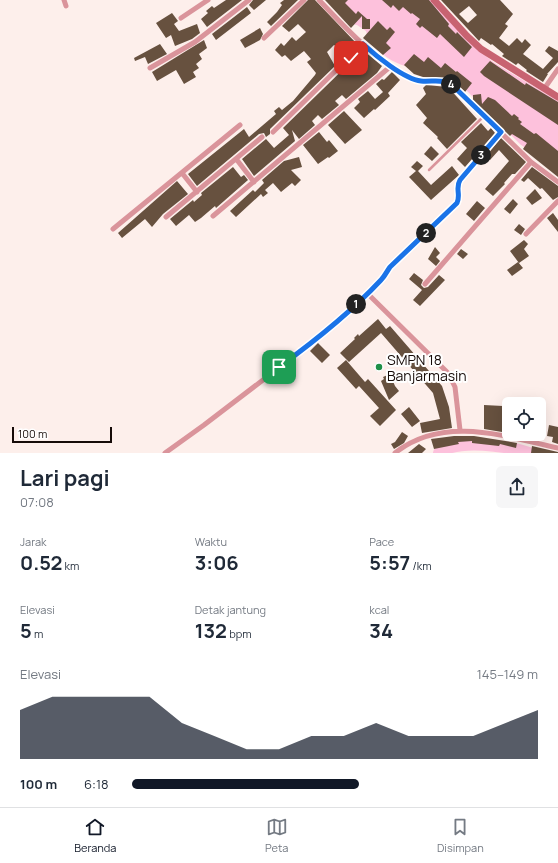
<!DOCTYPE html>
<html lang="id">
<meta charset="utf-8">
<style>
:root{--surface:#fff;--page:#f6f6f7;--text:#1f2937;--muted:#747a83;--line:#e0e1e3;--accent:#111827}
body{margin:0;font-family:Manrope,sans-serif;background:var(--page);color:var(--text);height:100vh;display:flex;flex-direction:column;font-size:15px;white-space:nowrap}
*{box-sizing:border-box;margin:0}
p{font-size:13px;color:var(--muted)}
.icon{flex:none;width:22px;height:22px;fill:none;stroke:currentColor;stroke-width:2;stroke-linecap:round;stroke-linejoin:round}
.map{position:relative;height:453px;overflow:hidden}
.side{display:flex;flex-direction:column;background:var(--surface);flex:1}
.side>*{flex:none}
.buttons{position:absolute;left:502px;top:397px;display:grid;gap:8px}
.buttons a{display:grid;place-items:center;width:44px;height:44px;border-radius:6px;background:var(--surface);box-shadow:0 4px 16px #0002;font-size:20px}
.scale{position:absolute;left:12px;bottom:10px;width:100px;box-sizing:border-box;padding-left:4px;border:2px solid #160b08;border-top:0;font-size:11px;line-height:14px;white-space:nowrap;color:#160b08;-webkit-text-stroke:3px #fff;paint-order:stroke}
.pin{position:absolute;display:grid;place-items:center;width:34px;height:34px;color:#fff;margin:-17px;border-radius:8px;box-shadow:0 2px 6px #0006}
.km{position:absolute;width:20px;height:20px;margin:-10px;border-radius:50%;background:#222;color:#fff;font-size:11px;line-height:20px;text-align:center}
.round{display:grid;place-items:center;flex:none;width:42px;height:42px;border-radius:6px;background:var(--page)}
.overview{display:flex;align-items:center;justify-content:space-between;height:68px;padding:0 20px}
h1{font-size:22px;font-weight:700;line-height:30px}
.stats{display:grid;grid-template-columns:repeat(3,1fr);gap:6px;height:68px;padding:4px 20px}
.stats div{display:grid;align-content:center}
.stats b{font-size:20px;font-weight:700}
.stats small{font-size:11px;font-weight:400}
.stats p{font-size:11px}
.chart{height:112px;padding:8px 20px}
.chart p{display:flex;justify-content:space-between}
.chart svg{width:100%;height:72px;margin-top:4px;fill:var(--accent);opacity:.7}
ul{padding:0 20px;list-style:none;font-size:13px}
li{display:grid;grid-template-columns:64px 48px 1fr;align-items:center;height:30px}
li i{height:10px;border-radius:5px;background:var(--accent)}
.dock{display:flex;justify-content:space-around;align-items:center;height:56px;border-top:1px solid var(--line);background:var(--surface);font-size:11px;color:var(--muted)}
.dock a{display:grid;justify-items:center;gap:2px}
.dock .on{color:var(--accent)}
.map>svg:first-child{display:block}
</style>
<div class="map">
<svg width="558" height="453" viewBox="0 0 558 453">
<rect width="100%" height="100%" fill="#fdefeb"/>
<!-- water -->
<path fill="#fdc1dc" d="M328,0H430L468,41L493,62L558,101V168L521,145L454,78C423,64 404,75 377,49C371,43 368,40 366,31L357,25L352,24Z"/>
<g fill="none" stroke-linecap="round" stroke-linejoin="round">
<!-- river -->
<path stroke="#fdc1dc" stroke-width="12" d="M439,453C458,438 508,446 529,453"/>
</g>
<!-- building -->
<path fill="#67513f" fill-rule="evenodd" d="M226,0H242L207,27L201,19L208,13L206,11L212,6L214,8Z
M253,0H266L254,10L249,5Z
M284,0H298L271,26L267,22L277,12L282,5L280,3Z
M308,0H315L357,44L347,54L334,45L327,52L335,66L270,129V134L266,137L264,133L259,134L197,186L188,174L244,129L249,137L276,114L274,111L279,107L282,110L293,101L315,75L316,73L307,62L311,59L304,51L291,61L285,55L282,57L275,50L281,43L284,46L292,37L296,41L306,32L298,24L289,32L282,26Z
M325,0H348L345,3L356,14L358,11L367,19H370V29H362V16L351,28Z
M382,0H429L449,24L448,26L456,34L457,32L472,47L464,57L440,34L437,38L422,26L420,28L416,24L420,19L412,13L411,14L403,7L399,11L393,5L391,8Z
M441,0H500L513,14L505,24L508,26L499,38L509,46L517,38L522,43L525,39L531,45L523,54L543,69L553,58L545,51L549,46L558,51V62L547,74H548L543,82L526,71L527,70L518,63L516,65L502,56L504,54L492,44L491,45L481,38L479,41ZM469,6L477,15L468,23L459,14Z
M247,7L251,13L216,40L212,34Z
M172,13L178,21L174,24L179,31L197,24L200,33L192,39L175,46L171,35L166,38L156,23Z
M378,21L387,30L390,27L395,32L386,43L391,48L383,55L363,38Z
M260,28L263,34L260,40L245,48L240,40Z
M204,40L207,48L199,54L202,59L196,64L199,68L193,72L196,77L184,84L176,70L157,81L152,72Z
M160,44L167,54L148,64L145,57L135,61L134,58Z
M363,50L382,66L377,73L346,99L342,95L335,101L339,105L322,119L318,115L312,121L315,125L299,139L292,130L295,141L254,176L242,159L266,139L274,148L289,135L283,128Z
M414,54L424,62L428,57L441,68L445,63L456,72L457,71L472,83L465,92L451,79L423,77L414,74L404,65Z
M490,61L525,85L526,83L558,102V125L484,76L480,72Z
M392,72L400,80L388,93L390,96L375,110L374,109L364,118L354,108L360,102L358,99L368,91L375,99L383,92L376,84L382,79L384,80Z
M426,85L448,87L477,119L447,149L437,138L438,137L423,123L427,118L416,105L426,94L423,88Z
M481,94L482,104L488,97L495,100L512,116L514,114L519,118L518,119L522,122L520,124L534,134L536,133L558,151V177L523,149L527,143L512,134L510,136L473,100V95Z
M344,111L362,130L345,144L328,125Z
M481,123L488,131L491,128L495,133L465,167L457,159L467,148L461,142Z
M319,132L327,142L329,140L338,151L329,158L328,157L318,164L303,145Z
M501,138L526,162L515,174H512L504,183L505,184L493,196L485,189L509,161L499,150L490,160L486,156Z
M431,146L439,154L432,161L424,154Z
M299,157L302,167L291,170L301,180L295,186L292,183L281,192L273,183L265,190L268,193L263,197L261,194L236,217L230,211L253,190L255,192L264,183L262,180L284,161Z
M417,161L423,166L418,171L431,185L452,166L459,175L431,200L409,177L416,171L411,167Z
M233,167L241,177L244,175L248,180L216,208L215,206L201,218L195,222L189,215L176,226L170,219L193,200L194,202L202,195L201,193Z
M532,167L558,186V197L553,200L542,188L540,189L528,178L524,182L521,180Z
M177,181L188,194L163,214L152,227L145,219L122,238L118,233Z
M535,189L542,198L532,205L526,198Z
M513,199L518,204L510,214L504,209Z
M477,201L485,208L474,221L466,214Z
M553,213L558,220V232L547,218Z
M519,224L525,229L521,235L514,230Z
M524,240L528,244L524,249L529,256L519,263L510,251Z
M435,247L440,253L436,257L440,261L436,266L428,259Z
M461,249L468,254L463,259L457,254Z
M518,262L523,268L512,276L507,270Z
M414,273L423,280L421,285L424,288L428,287L439,275L445,280L420,306L413,300L422,290L409,279Z
M378,319L386,329L390,326L442,386L449,407L452,428L422,433L420,423L440,419L433,393L381,333L349,362L340,353L355,339L354,338L358,334L359,336Z
M318,343L330,355L322,363L310,351Z
M346,360L365,382L368,379L396,410L380,426L370,416L379,408L359,386L356,389L337,368Z
M390,374L395,386L399,391L389,400L381,381L384,379L383,377Z
M484,405L503,406V419H509L508,433L484,429Z
M409,407L420,421L412,427L401,414Z
M549,425L558,427V444L552,442L553,437L547,436Z
M402,432L408,436L404,443L394,449L391,444L395,442Z
M454,436H474L517,443L516,448L500,444L499,446L472,443V441L458,442L459,444L434,449L431,439Z
M419,444L426,449L422,453H408Z
M532,446L558,452V453H531Z"/>
<g fill="none" stroke-linecap="round" stroke-linejoin="round">
<!-- lane -->
<path stroke="#da949b" stroke-width="2.5" d="M429,170L484,116"/>
<!-- street -->
<path stroke="#da949b" stroke-width="5" d="M64,0L66,6
M319,0C345,27 382,69 419,80C429,83 440,79 450,83L531,162L558,182
M181,18L208,0
M264,38L304,0
M150,68L195,42L249,0
M544,89L558,69
M273,132L363,44
M237,160L254,182
M182,173L197,192
M213,216L391,66
M166,217L262,137
M113,229L240,125
M526,234L558,201
M425,284L531,162
M368,294L448,373L455,387L460,430
M165,453L204,425L310,344L368,294L383,278L390,267L457,203C461,195 455,188 460,180L501,132
M395,453C443,415 504,436 558,448"/>
<!-- secondary -->
<path stroke="#c86371" stroke-width="7" d="M434,0L467,36L481,49L558,97"/>
</g>
<g fill="none" stroke-linecap="round" stroke-linejoin="round">
<!-- route casing -->
<g stroke="#fff" stroke-width="8">
<path id="route" d="M279,367C315,341 351,312 381,280C385,276 387,271 390,267L457,203C461,195 455,188 460,180L501,132L450,83C440,79 431,82 421,81C404,79 376,56 363,44L351,58"/>
</g>
<!-- route -->
<use href="#route" stroke="#1a73e8" stroke-width="5"/>
</g>
<!-- markers -->
<circle fill="#1f8f48" stroke="#fff" stroke-width="1.5" cx="379" cy="367" r="4"/>
<g text-anchor="middle" dominant-baseline="central" stroke-width="4" stroke-linejoin="round" paint-order="stroke">
<!-- poi labels -->
<g font-size="14" fill="#160b08" stroke="#fff" text-anchor="start">
<text x="387" y="359">SMPN 18<tspan x="387" dy="16">Banjarmasin</tspan></text>
</g>
</g>
</svg>
<div class="buttons">
<a><svg class="icon" aria-label="locate" viewBox="0 0 24 24"><circle cx="12" cy="12" r="6"/><path d="M12 2v4M12 18v4M2 12h4M18 12h4"/></svg></a>
</div>
<div class="scale">100 m</div>
<div class="pin" style="left:279px;top:367px;background:#1e9e55"><svg class="icon" aria-label="arrive" viewBox="0 0 24 24"><path d="M6 21V4h12l-3 4 3 4H6"/></svg></div>
<div class="pin" style="left:351px;top:58px;background:#d93025"><svg class="icon" aria-label="check" viewBox="0 0 24 24"><path d="M5 12l5 5 9-10"/></svg></div>
<b class="km" style="left:356px;top:304px">1</b>
<b class="km" style="left:426px;top:233px">2</b>
<b class="km" style="left:481px;top:155px">3</b>
<b class="km" style="left:451px;top:84px">4</b>
</div>
<section class="side">
<div class="overview"><div><h1>Lari pagi</h1><p>07:08</p></div><a class="round"><svg class="icon" aria-label="share" viewBox="0 0 24 24"><path d="M12 15V3M7 8l5-5 5 5M5 13v7h14v-7"/></svg></a></div>
<div class="stats">
<div><p>Jarak</p><b>0.52<small> km</small></b></div>
<div><p>Waktu</p><b>3:06</b></div>
<div><p>Pace</p><b>5:57<small> /km</small></b></div>
</div>
<div class="stats">
<div><p>Elevasi</p><b>5<small> m</small></b></div>
<div><p>Detak jantung</p><b>132<small> bpm</small></b></div>
<div><p>kcal</p><b>34</b></div>
</div>
<div class="chart"><p><span>Elevasi</span>145–149 m</p>
<svg viewBox="0 0 160 44" preserveAspectRatio="none"><path d="M0 44V14L10 6L20 6L30 6L40 6L50 22L60 30L70 38L80 38L90 30L100 30L110 22L120 30L130 30L140 30L150 22L160 14V44z"/></svg>
</div>
<ul>
<li><b>100 m</b>6:18<i style="width:56%"></i></li>
</ul>
</section>
<nav class="dock">
<a class="on"><svg class="icon" aria-label="home" viewBox="0 0 24 24"><path d="M3 11l9-7 9 7M6 9v11h12V9"/></svg>Beranda</a>
<a><svg class="icon" aria-label="map" viewBox="0 0 24 24"><path d="M3 6l6-2 6 2 6-2v14l-6 2-6-2-6 2zM9 4v14M15 6v14"/></svg>Peta</a>
<a><svg class="icon" aria-label="saved" viewBox="0 0 24 24"><path d="M7 4h10v16l-5-4-5 4z"/></svg>Disimpan</a>
</nav>
